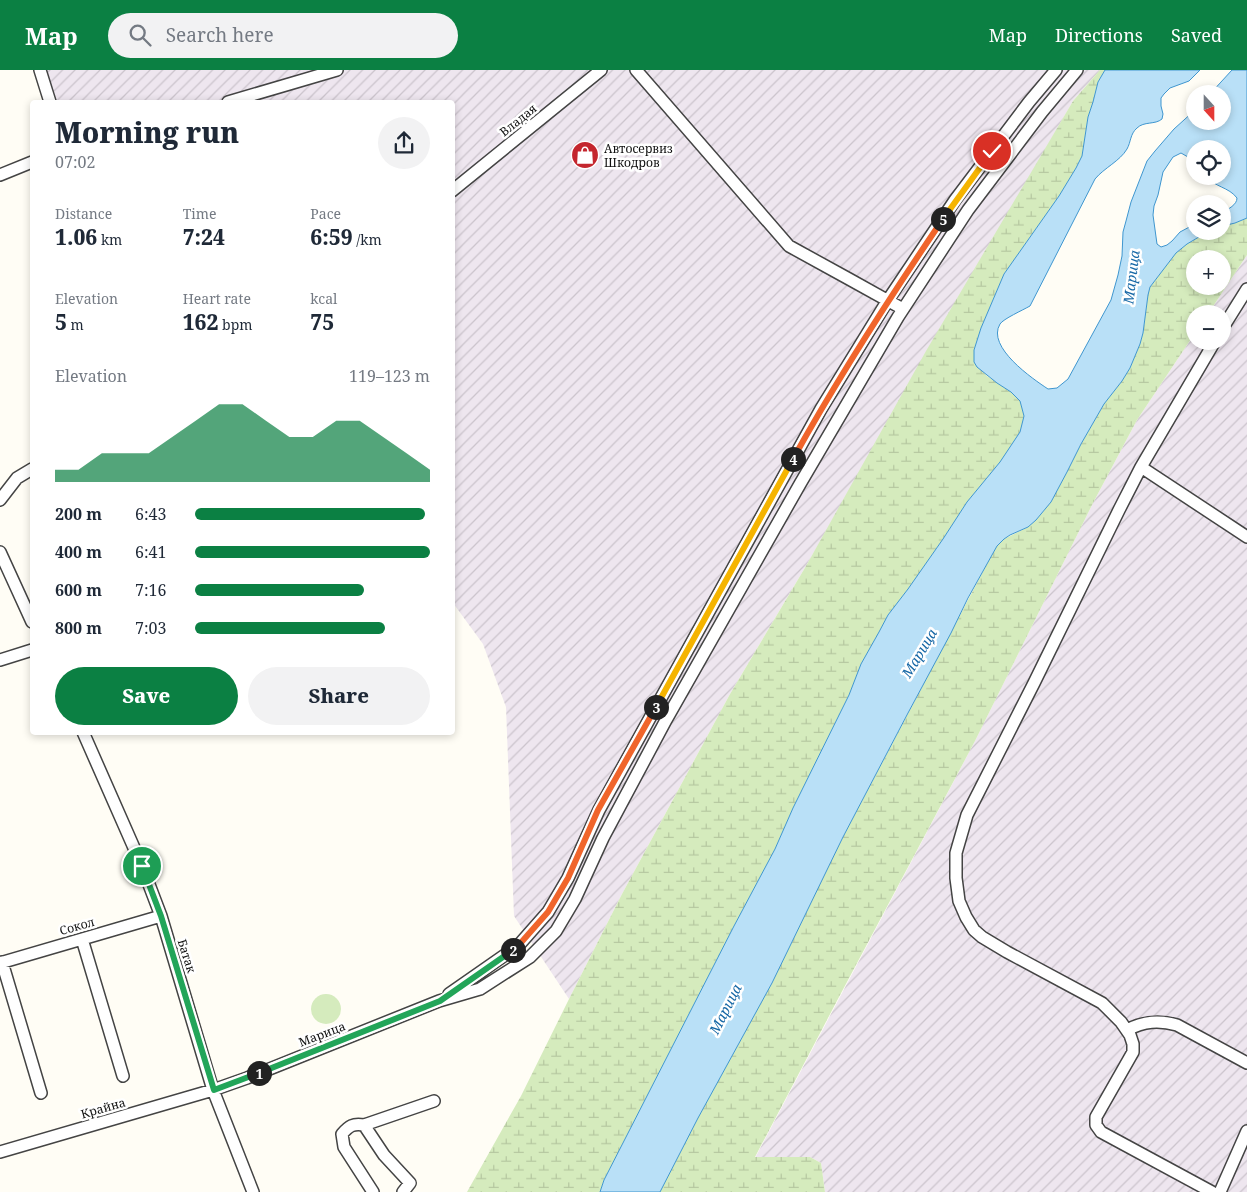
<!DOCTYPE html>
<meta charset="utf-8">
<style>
:root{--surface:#fff;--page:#f2f2f3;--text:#1f2937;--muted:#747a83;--accent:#0b8043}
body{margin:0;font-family:"Noto Serif",serif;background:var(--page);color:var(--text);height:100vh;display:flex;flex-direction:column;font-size:19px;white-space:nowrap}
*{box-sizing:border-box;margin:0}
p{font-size:16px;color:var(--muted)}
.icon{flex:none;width:28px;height:28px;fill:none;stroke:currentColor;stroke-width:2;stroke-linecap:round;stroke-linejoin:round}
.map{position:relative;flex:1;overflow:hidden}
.details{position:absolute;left:30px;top:30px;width:425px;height:635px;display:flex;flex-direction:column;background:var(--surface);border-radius:5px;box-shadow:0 2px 8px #0003}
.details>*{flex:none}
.needle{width:32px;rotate:159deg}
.buttons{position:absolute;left:1186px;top:15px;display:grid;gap:10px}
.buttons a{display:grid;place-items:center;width:45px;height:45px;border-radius:50%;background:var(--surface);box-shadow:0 2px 8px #0003;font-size:25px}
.pin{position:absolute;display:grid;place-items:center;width:42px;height:42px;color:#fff;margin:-21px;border:2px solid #fff;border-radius:50%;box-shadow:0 1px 5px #0007}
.km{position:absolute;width:25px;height:25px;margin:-12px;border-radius:50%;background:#222;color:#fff;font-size:14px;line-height:25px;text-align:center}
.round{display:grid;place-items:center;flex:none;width:52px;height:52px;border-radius:26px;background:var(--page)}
.headline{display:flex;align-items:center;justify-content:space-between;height:85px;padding:0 25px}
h1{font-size:28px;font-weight:800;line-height:38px}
.stats{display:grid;grid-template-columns:repeat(3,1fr);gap:8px;height:85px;padding:5px 25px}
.stats div{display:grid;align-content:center}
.stats b{font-size:21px;font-weight:800}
.stats small{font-size:14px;font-weight:400}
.stats p{font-size:14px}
.chart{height:140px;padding:10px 25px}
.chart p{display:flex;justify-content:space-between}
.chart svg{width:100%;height:90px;margin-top:5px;fill:var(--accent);opacity:.7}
.cta{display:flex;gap:10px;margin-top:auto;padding:10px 25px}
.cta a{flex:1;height:58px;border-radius:30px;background:var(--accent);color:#fff;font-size:20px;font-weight:800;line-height:58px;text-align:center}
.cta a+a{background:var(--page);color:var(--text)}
ul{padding:0 25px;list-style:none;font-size:16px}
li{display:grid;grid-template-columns:80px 60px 1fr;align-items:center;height:38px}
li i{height:12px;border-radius:6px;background:var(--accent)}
header{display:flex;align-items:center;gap:30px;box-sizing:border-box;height:70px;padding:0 25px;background:var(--accent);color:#fff}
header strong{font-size:24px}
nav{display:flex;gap:28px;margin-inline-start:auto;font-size:18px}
.search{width:350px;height:45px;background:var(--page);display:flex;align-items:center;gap:12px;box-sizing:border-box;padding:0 18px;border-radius:28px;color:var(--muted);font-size:19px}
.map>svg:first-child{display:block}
</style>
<header>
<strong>Map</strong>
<div class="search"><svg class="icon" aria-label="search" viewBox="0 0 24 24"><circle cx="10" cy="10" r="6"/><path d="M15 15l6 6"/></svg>Search here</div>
<nav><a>Map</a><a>Directions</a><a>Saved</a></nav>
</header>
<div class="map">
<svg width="1247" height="1122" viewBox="0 0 1247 1122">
<defs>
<pattern id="industrial-furrows" width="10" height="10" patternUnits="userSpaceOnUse" patternTransform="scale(1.25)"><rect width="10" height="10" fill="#eee6ef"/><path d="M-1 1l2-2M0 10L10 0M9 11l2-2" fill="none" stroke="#cbc4cc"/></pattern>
<pattern id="wetland-marsh" width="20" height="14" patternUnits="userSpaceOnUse" patternTransform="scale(1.25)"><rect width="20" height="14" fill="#d5ebbd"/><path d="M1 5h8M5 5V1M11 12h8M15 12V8" fill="none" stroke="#b6c8a1"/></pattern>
</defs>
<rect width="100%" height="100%" fill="#fffdf5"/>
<!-- industrial -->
<path fill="url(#industrial-furrows)" d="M46,0H1100L1073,31L806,496L730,624L622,824L569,929L514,846L506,637L483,574L453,533L452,32H56Z
M1247,185V1122H825L821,1093L810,1087L755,1088L975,671L1093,433L1137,350L1195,263V271H1222V244H1208Z"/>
<!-- grass -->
<path fill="#d5ebbd" d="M311 939a15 15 0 1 1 30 0a15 15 0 1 1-30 0Z"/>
<!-- wetland -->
<path fill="url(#wetland-marsh)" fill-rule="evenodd" d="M1100,0H1105L1098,12L1093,32L1088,47L1082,86L1076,98L1059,126L1004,204L981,258L974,280V292L987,306L1011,322L1020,331L1024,346L1020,362L1000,392L967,432L943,469L908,519L888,545L879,562L861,594L849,625L793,738L775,779L734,856L604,1110L600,1122H467L521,1026L569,929L622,824L730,624L806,496L926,281L1073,31Z
M1247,148V185L1208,244H1195V263L1137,350L1093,433L975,671L839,927L755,1087H810L821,1093L825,1122H660L698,1048L772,913L843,767L988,492L997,476L1004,469L1028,457L1036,450L1051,432L1067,402L1081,374L1104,334L1122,311L1130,298L1140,274L1143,263L1148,225L1150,217L1156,209L1176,183L1187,174L1209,161H1222L1223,156L1235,153ZM1195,189H1222V216H1195Z"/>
<!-- water -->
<path fill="#b9e0f7" stroke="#3f96cf" d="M1105,0H1200L1189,11L1170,18L1164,24L1161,28V36L1163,44L1162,49C1155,55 1144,51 1137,58C1130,64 1131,72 1127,79C1120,91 1104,98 1095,109L1030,236C1023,240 1003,249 1000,254C986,277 1033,309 1048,319L1057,318L1068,309L1111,230L1118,205L1122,186L1123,162L1126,151L1131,132L1147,91L1155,81L1174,59L1195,40V51H1222V24H1210L1232,0H1247V148L1235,153L1223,156V142C1228,139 1237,135 1237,128C1229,117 1214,117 1206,106H1222V79H1195V91L1181,83L1173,87L1163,102L1158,125L1154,136L1153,145L1157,174L1161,177L1167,175L1172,171L1180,162L1195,154V161H1209L1187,174L1176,183L1150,217L1148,225L1143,263L1140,274L1130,298L1122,311L1104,334L1081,374L1067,402L1051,432L1036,450L1028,457L1010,465L1004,469L997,476L968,528L951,563L908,643L843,767L772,913L698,1048L660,1122H600L604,1110L734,856L775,779L793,738L849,625L861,594L879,562L888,545L908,519L943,469L967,432L1000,392L1020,362L1024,346L1020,331L1011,322L997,313L977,297L974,292V280L981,258L1004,204L1059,126L1076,98L1082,86L1088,47L1093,32L1098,12Z"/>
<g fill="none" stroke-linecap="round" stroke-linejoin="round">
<!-- minor casing -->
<g stroke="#444" stroke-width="14">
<path id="minor" d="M40,0L50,32
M636,0L789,176L849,209L903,239
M228,32L337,0
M0,105L32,92
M452,121L601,0
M1222,259L1247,219
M1141,397L1247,467
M0,430L17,408L32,399
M0,482L32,552
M0,590L32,580
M83,662L142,796L161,846L213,1020L253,1122
M82,869L123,1006
M2,892L41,1023
M0,893L161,846
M449,924L518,876L548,842L568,808L599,740L821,339L888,230L955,130L1029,32L1056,0
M1127,960C1144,951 1159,950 1177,955L1247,993
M364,1055L434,1031
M0,1082L213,1020L247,1008L439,931L480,919L530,887L556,861L575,829L603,768L666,650L800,414L898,247L968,140L1042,42L1077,0
M373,1122L344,1077L342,1064C349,1056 353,1053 364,1055L384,1085L410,1113L403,1122
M1212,1122L1101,1062L1096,1055V1047L1133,982V974L1130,965L1121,952L1102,933L1007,882L982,867L974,860L966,847L959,831L956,808V783L967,745L1034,613L1119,440L1141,397L1215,271
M1220,1122L1247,1061"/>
</g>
<!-- minor -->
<use href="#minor" stroke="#fff" stroke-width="11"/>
</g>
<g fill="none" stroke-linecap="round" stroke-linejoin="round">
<!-- split-1 casing -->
<g stroke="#fff" stroke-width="10">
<path id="split-1" d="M142,796L161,846L214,1020L259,1003"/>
</g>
<!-- split-2 casing -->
<g stroke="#fff" stroke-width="10">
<path id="split-2" d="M259,1003L440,931L513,880"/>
</g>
<!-- split-3 casing -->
<g stroke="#fff" stroke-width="10">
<path id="split-3" d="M513,880L518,876L548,842L568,808L598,740L656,637"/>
</g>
<!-- split-4 casing -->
<g stroke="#fff" stroke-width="10">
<path id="split-4" d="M656,637L793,389"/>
</g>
<!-- split-5 casing -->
<g stroke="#fff" stroke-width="10">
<path id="split-5" d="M793,389C839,306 890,227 943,149"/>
</g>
<!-- split-6 casing -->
<g stroke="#fff" stroke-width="10">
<path id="split-6" d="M943,149L992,81"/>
</g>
<!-- split-1 -->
<use href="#split-1" stroke="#22a559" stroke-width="6"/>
<!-- split-2 -->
<use href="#split-2" stroke="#22a559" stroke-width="6"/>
<!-- split-3 -->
<use href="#split-3" stroke="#f0652b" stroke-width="6"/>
<!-- split-4 -->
<use href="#split-4" stroke="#f5b400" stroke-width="6"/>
<!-- split-5 -->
<use href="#split-5" stroke="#f0652b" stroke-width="6"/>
<!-- split-6 -->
<use href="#split-6" stroke="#f5b400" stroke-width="6"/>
</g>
<!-- icons -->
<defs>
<g id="shop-disc" transform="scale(1.4375)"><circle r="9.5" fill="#c4262e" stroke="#fff"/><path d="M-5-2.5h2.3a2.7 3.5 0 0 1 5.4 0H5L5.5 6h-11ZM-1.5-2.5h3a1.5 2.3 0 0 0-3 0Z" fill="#fff"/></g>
</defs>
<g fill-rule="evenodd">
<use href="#shop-disc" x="585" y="85"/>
</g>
<g text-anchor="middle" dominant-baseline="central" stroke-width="5" stroke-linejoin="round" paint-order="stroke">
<!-- street labels -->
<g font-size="12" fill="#111" stroke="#fff">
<text transform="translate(518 50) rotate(-39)">Владая</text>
<text transform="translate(77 856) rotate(-16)">Сокол</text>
<text transform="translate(187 886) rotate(73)">Батак</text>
<text transform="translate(322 964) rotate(-21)">Марица</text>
<text transform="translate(103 1038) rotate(-16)">Крайна</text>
</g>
<!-- poi labels -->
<g font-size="12" fill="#111" stroke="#fff" text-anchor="start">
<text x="604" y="78">Автосервиз<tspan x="604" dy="14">Шкодров</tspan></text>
</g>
<!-- water labels -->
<g font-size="14" font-style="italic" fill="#1768a6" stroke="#fff">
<text transform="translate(1131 207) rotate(-83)">Марица</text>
<text transform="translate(919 583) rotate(-59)">Марица</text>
<text transform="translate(725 939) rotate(-63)">Марица</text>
</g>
</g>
</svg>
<div class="buttons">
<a><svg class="needle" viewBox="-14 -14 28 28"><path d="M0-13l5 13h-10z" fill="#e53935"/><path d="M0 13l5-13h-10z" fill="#747a83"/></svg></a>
<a><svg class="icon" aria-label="locate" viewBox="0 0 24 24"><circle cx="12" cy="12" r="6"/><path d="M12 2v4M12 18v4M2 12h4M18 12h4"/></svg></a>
<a><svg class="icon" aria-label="layers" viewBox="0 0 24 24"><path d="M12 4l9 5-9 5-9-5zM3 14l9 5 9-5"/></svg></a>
<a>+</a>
<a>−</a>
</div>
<div class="pin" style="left:142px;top:796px;background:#1e9e55"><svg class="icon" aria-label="arrive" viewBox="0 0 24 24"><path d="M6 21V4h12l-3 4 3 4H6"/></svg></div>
<div class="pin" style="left:992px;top:81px;background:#d93025"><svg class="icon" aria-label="check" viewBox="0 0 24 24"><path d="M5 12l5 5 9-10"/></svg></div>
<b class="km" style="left:259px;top:1003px">1</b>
<b class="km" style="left:513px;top:880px">2</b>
<b class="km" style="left:656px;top:637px">3</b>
<b class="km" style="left:793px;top:389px">4</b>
<b class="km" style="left:943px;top:149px">5</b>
<section class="details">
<div class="headline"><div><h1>Morning run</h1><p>07:02</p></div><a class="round"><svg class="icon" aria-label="share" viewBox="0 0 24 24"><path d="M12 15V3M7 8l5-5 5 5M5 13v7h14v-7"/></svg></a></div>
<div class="stats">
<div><p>Distance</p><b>1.06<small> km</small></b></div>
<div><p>Time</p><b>7:24</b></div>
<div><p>Pace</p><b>6:59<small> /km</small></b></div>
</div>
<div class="stats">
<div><p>Elevation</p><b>5<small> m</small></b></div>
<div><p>Heart rate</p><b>162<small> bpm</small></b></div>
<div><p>kcal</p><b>75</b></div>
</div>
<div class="chart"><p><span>Elevation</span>119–123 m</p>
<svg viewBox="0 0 160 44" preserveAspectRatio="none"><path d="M0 44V38L10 38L20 30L30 30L40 30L50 22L60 14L70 6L80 6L90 14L100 22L110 22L120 14L130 14L140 22L150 30L160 38V44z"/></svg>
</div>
<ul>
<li><b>200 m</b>6:43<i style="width:98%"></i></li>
<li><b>400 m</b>6:41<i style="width:100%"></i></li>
<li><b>600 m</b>7:16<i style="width:72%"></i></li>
<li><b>800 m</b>7:03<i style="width:81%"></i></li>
</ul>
<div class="cta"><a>Save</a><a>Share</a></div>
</section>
</div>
